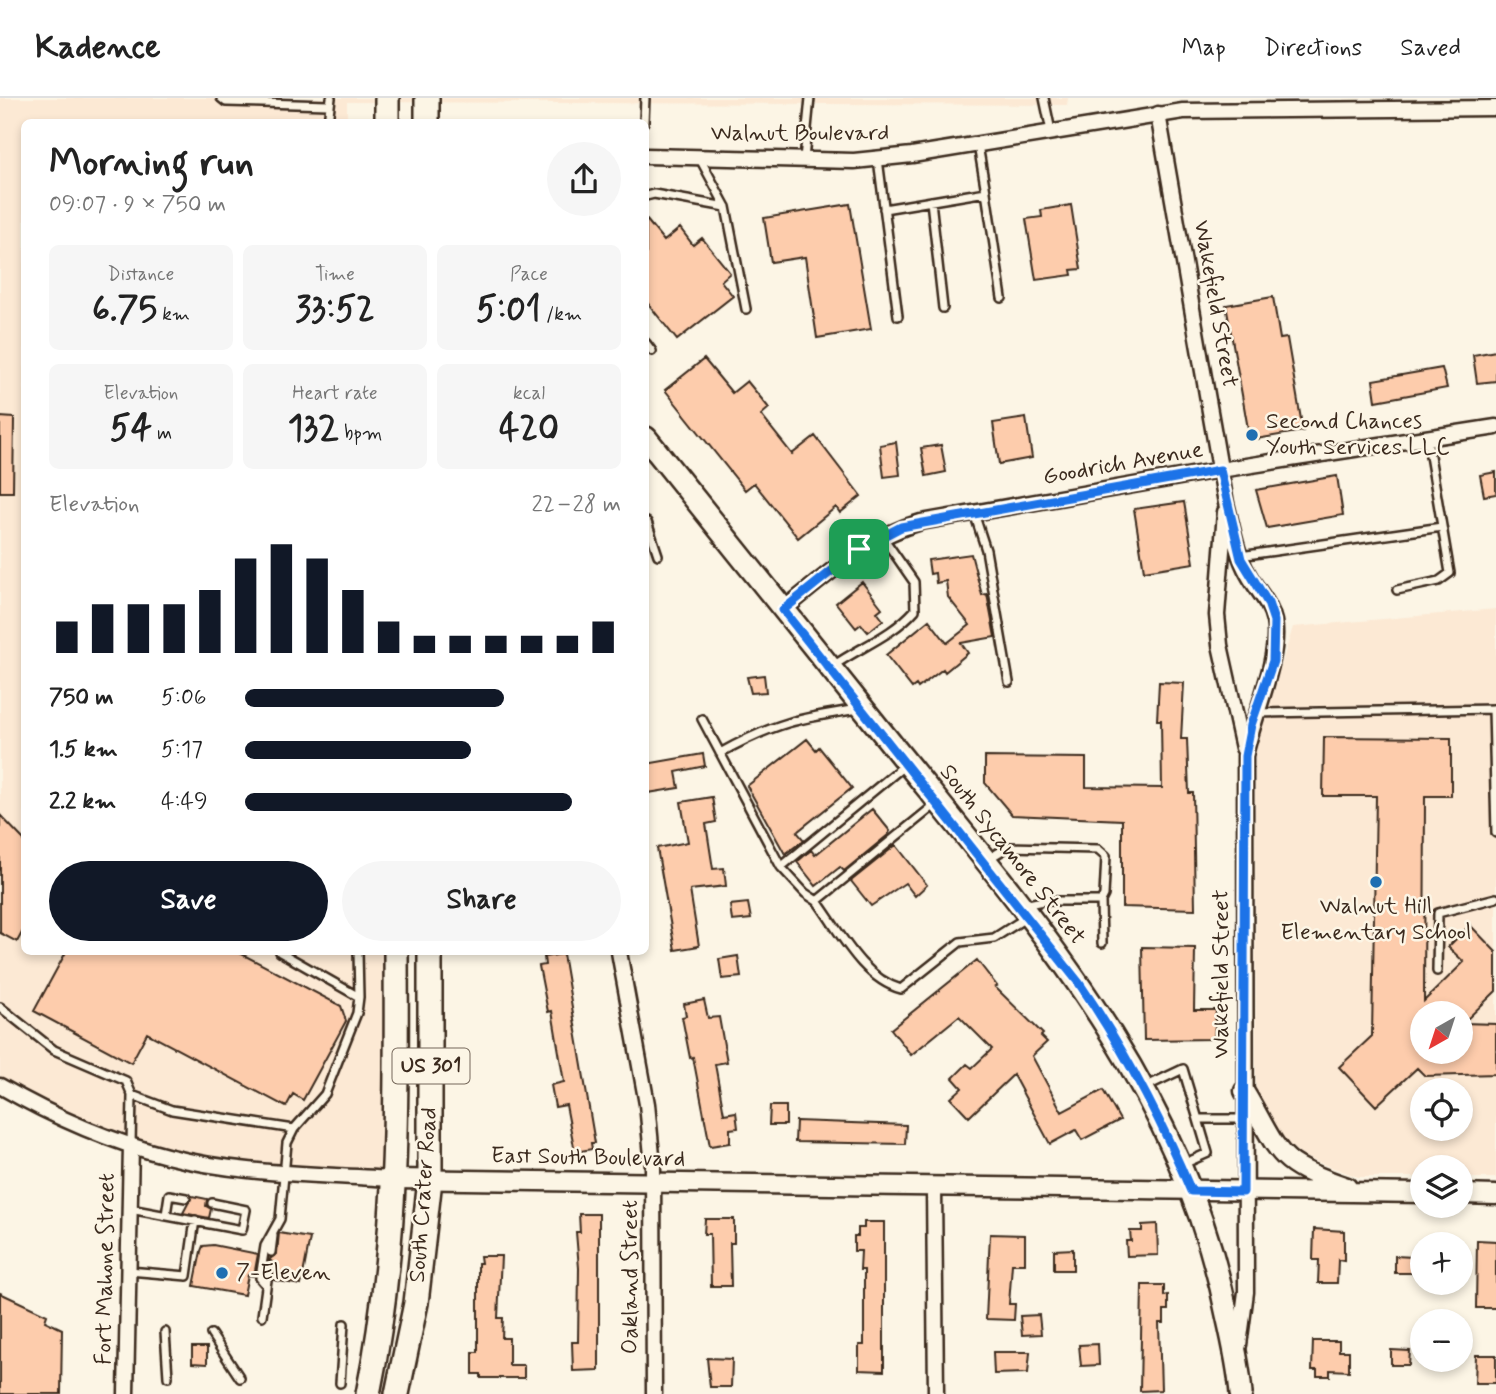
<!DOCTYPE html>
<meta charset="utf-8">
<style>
:root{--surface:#fff;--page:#f6f6f6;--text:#222;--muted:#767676;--line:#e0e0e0;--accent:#111827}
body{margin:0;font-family:Mynerve,sans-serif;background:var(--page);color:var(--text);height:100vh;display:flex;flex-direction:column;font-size:26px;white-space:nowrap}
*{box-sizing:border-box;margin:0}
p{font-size:23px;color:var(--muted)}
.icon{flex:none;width:38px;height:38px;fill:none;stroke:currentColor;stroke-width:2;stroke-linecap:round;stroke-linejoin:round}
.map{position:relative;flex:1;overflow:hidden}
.side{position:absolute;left:21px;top:21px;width:628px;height:836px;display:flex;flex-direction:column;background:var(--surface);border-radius:10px;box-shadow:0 4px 10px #0003}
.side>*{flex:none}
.needle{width:46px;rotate:219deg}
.tools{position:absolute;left:1410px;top:903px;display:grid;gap:14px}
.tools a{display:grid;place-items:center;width:63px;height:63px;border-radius:50%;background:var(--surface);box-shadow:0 4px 10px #0003;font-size:35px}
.pin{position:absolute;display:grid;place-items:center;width:60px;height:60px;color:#fff;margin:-30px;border-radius:14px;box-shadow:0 4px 10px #0006}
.round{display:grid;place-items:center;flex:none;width:74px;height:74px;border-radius:37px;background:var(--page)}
.overview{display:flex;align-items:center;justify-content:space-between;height:119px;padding:0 28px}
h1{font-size:38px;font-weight:700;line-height:52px}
.metrics{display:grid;grid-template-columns:repeat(3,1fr);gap:10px;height:119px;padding:7px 28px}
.metrics div{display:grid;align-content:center;border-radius:10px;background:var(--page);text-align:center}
.metrics b{font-size:35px;font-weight:700}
.metrics small{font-size:19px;font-weight:400}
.metrics p{font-size:19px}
.chart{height:196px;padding:14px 28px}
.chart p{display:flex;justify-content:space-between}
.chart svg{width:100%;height:126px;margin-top:7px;stroke:var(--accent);stroke-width:6}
.cta{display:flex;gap:14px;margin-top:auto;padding:14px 28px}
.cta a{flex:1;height:80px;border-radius:42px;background:var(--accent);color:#fff;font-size:28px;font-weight:700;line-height:80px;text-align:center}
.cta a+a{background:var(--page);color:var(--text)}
ul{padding:0 28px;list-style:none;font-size:23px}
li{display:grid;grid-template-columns:112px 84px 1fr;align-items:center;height:52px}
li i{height:18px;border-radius:9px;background:var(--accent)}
header{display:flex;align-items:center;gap:42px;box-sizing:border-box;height:98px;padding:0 35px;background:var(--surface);border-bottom:2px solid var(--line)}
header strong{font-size:33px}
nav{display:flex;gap:38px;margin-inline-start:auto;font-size:24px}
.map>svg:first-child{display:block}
</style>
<header>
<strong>Kadence</strong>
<nav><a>Map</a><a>Directions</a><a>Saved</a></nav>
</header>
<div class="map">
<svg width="1496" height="1296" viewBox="0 0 1496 1296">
<rect width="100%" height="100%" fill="#fcf5e5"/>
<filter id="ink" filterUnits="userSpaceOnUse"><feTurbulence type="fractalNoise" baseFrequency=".0143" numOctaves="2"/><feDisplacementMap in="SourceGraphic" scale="14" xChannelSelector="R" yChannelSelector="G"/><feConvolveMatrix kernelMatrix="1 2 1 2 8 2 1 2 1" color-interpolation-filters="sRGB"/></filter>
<g filter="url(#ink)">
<!-- built -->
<path fill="#fce9d4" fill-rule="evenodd" d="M0,0H1068L1067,7L347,4V24H24V854H392L394,1081L167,1059L0,987Z
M1496,511V1080H1461V1069H1423V1079H1358L1304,1059L1277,1037L1256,994L1255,652L1293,529ZM1423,915H1461V954H1423ZM1423,992H1461V1031H1423Z"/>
<!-- building -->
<path fill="#fdccac" stroke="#3b2a1e" stroke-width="2" fill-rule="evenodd" d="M850,106L871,231L817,240L805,159L771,164L764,120Z
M1071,107L1081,171L1071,172L1072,177L1036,182L1026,121L1042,119L1041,112Z
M646,121L664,143L680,130L693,147L702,140L730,175L721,183L733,198L677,242L646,203Z
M1273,199L1280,241L1287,240L1303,333L1250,342L1226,207Z
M1496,253V283L1477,285L1473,257Z
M704,261L732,295L747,283L769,310L761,317L792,356L815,338L861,398L840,415L836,409L798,440L754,385L745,392L665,292Z
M1442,270L1447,290L1376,303L1373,282Z
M0,319L14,320L13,394H0Z
M1026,320L1032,360L999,366L993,325Z
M896,344L900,377L884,379L880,347Z
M941,347L946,374L926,378L921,350Z
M1496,374V396L1484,398L1480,377Z
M1337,378L1343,417L1267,430L1256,392Z
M1184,404L1194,465L1144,473L1134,411Z
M971,456L982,497L987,496L995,539L961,545L968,555L945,574L943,571L918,590L916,587L912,590L886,557L929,522L947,545L970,527L948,499L946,483L936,485L935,475L930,476L928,462Z
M862,484L882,510L877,514L883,522L868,534L861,526L856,530L836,505Z
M764,577L766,594L751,595L747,579Z
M1159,584L1184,585L1181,641H1187L1189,695H1193L1195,811L1122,809V722L1012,717L985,685V659L1086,660V689L1162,690L1161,622H1157Z
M1324,639L1451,640V698H1425L1424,903L1464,864L1448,849L1470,827L1496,854V893L1463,925L1496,926V976L1425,978L1417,970L1376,1008L1339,969L1372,938L1376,698H1323ZM1423,915H1461V954H1423Z
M807,641L816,652L819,649L852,690L797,734L804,742L785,756L747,688Z
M703,656L705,668L676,674L679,690L648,695L646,666Z
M712,699L716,724L706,726L713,771L724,770L726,788L690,792L699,848L675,852L657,750L688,744L681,704Z
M872,711L890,733L888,737L844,773L840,769L816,788L797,764L811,752L815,757Z
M0,717L24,742V831L17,844L0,835Z
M896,747L927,787L915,798L905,785L871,808L851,783Z
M748,805L751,821L732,823L730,807Z
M1142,849L1195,850L1194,912H1216L1214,941L1144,942Z
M66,854H238L341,908L346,923L303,1002L293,996L286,1009L147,935L131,965L34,913Z
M563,856L595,1045H591L592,1051L575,1054L566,1007L555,1009L551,987L564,984L552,913L548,914L539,868L545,867L544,859Z
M738,858L741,879L722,881L719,861Z
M977,862L997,888L995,889L1043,936L1041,938L1047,944L1032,958L1062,1014L1103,992L1120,1022L1082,1042L1076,1032L1050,1046L1013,977L969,1019L951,1000L962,990L953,980L967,966L972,970L992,951L959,918L911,957L891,931Z
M704,902L708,920L719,919L727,964L715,966L724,1016L736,1014L738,1030L730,1031V1045L710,1048L693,959L690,960L682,919L686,918L684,906Z
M770,1008H786V1027H769Z
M796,1023L906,1027L905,1046L795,1044Z
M192,1098L207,1101L206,1108L211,1111L209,1120L183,1115Z
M579,1116H599V1272L573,1273L572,1244H578L579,1170L576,1134H580Z
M705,1121H734V1145H730L731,1188H711L710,1136H704Z
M864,1124H884V1273L859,1272V1247H864V1172H860L861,1153H854V1138H858V1130H864Z
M1157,1126L1158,1157L1127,1158L1126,1143H1131L1130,1133H1142V1127Z
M1314,1131L1344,1133V1163L1338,1162L1337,1185H1318L1319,1162H1313Z
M279,1135L310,1140L301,1187L273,1182L275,1166L269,1162L277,1155Z
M990,1136L1025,1137V1166H1012L1009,1206H1015L1014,1222L986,1221Z
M1477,1142L1496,1143V1210H1476Z
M213,1147L258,1156L254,1178L248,1177L244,1197L194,1188L201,1153L203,1148Z
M1073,1151V1172H1054V1152Z
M480,1158H501L498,1220H503L502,1240H509V1267H524V1280H481V1276H473V1254H478V1165H481Z
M1395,1158L1413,1159V1175H1395Z
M1142,1187H1164V1198L1168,1197V1212H1164V1225H1159L1161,1292L1140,1293Z
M0,1195L47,1217L45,1223L62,1231L61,1296H0Z
M1039,1217L1041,1236L1022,1237L1020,1218Z
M1313,1243H1339V1253H1349V1273L1330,1272V1278H1317V1272H1312Z
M1098,1246L1099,1267L1081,1268L1079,1247Z
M192,1249H207V1266L192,1265Z
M1391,1252L1410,1253L1409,1267H1391Z
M993,1254H1030L1028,1275L994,1276Z
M1476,1257H1496V1285H1475Z
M707,1260L732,1261L731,1289H710Z"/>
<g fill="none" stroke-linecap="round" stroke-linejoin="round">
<!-- service casing -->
<g stroke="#3b2a1e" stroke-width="12">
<path id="service" d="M221,0L226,4L328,7
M1044,0L1051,33
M328,24L331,0
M644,24L645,0
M978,47L986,94
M699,59L726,109L746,211
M804,61L810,0
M878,61L898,218
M646,98L654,96L726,109
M931,103L943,210
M884,111L986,94L1002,200
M646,245L652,253
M974,415L986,452L1009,584
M647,424L658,457
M1240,458L1442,429
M1397,492L1439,483L1450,475L1427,340
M833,568C860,549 892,538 915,512L914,484L882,438
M1493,611L1496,735
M1256,615L1496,611
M702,621L781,769L905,667
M720,655C774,625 799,620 859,611
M988,761L1008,749L1098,751L1106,758L1104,797L1101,803H1043L1023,807
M781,769L805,795L817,803C840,834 862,880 901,891L960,844L994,840L1027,819
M817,803L936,706
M1101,803L1102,845
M358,854L359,899
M1437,873L1438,815L1496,800
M0,909L54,952L126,983L132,997L131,1047
M1145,989L1183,971L1208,1055L1181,1067
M132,997L172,1012L294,1031
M1198,1021H1244
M130,1111L242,1132L246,1112L212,1105
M166,1117L169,1097L186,1100
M271,1154L273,1138
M129,1173L187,1178L195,1122
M266,1187L260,1180L265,1148L280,1121L287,1045L294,1031L325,996L357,915L359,899L280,854
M262,1218L269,1168
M165,1234L168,1279
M211,1236L240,1280
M340,1285L344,1226"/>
</g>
<!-- minor casing -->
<g stroke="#3b2a1e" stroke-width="19">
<path id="minor" d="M1158,16L1226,405C1232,428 1236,455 1248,476C1257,493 1270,504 1274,523C1281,559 1253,619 1245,658L1246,1194L1239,1247
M646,58L854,63L912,57L1183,13L1496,10
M1225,414L1217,517L1220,547L1243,650
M783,512C827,477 866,439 921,424L1220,372L1496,329
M619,854L647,1006L653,1068L654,1296
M0,988C52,1018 108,1043 167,1058C240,1077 319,1076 394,1081
M934,1089L936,1296
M126,1296L131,1047"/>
</g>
<!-- tertiary casing -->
<g stroke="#3b2a1e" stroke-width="23">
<path id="tertiary" d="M1244,993C1282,1056 1272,1064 1347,1089
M394,1081L1423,1095
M1461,1096L1496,1097"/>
</g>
<!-- secondary casing -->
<g stroke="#3b2a1e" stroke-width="26">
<path id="secondary" d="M646,340C728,443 811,546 894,649C1035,824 1182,989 1227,1217C1233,1243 1239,1269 1241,1296"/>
</g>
<!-- primary casing -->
<g stroke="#3b2a1e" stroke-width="28">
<path id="primary" d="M387,0V24
M427,24V0
M368,1296C398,1150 397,1002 396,854
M397,1296L416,1205L430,1082V854"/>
</g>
<!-- service -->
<use href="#service" stroke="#fcf5e5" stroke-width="7"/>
<!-- minor -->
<use href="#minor" stroke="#fcf5e5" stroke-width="14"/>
<!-- tertiary -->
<use href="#tertiary" stroke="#fcf5e5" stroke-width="18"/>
<!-- secondary -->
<use href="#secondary" stroke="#fcf5e5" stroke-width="21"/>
<!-- primary -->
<use href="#primary" stroke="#fcf5e5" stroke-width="23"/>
</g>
</g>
<g fill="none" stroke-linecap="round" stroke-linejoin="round" filter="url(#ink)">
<!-- route casing -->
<g stroke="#fff" stroke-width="14">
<path id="route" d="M1220,372L1241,461L1268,505L1274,523L1273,563L1251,627L1245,658L1243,1094L1191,1093C1160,1019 1124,951 1079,885L783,512L859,451L901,429Z"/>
</g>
<!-- route -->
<use href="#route" stroke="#1a73e8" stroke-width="9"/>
</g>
<!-- markers -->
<g fill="#1f6fb2" stroke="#fcf5e5" stroke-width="2.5">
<circle cx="1252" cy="337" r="7"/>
<circle cx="1376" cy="784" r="7"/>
<circle cx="222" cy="1175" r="7"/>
</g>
<g text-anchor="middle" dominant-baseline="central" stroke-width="5" stroke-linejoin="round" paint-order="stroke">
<!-- shield labels -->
<rect fill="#fcf5e5" stroke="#75675a" stroke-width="2" x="392.5" y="950.5" width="77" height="35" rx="5"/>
<g font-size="21" font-weight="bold" fill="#3b2a1e">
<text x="431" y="968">US 301</text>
</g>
<!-- street labels -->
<g font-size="23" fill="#3b2a1e" stroke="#fcf5e5">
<text x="800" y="36">Walnut Boulevard</text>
<text transform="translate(1215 206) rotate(80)">Wakefield Street</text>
<text transform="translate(1123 366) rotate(-10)">Goodrich Avenue</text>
<text transform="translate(1012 757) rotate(52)">South Sycamore Street</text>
<text transform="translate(1222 876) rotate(-90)">Wakefield Street</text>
<text transform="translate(588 1060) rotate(1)">East South Boulevard</text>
<text transform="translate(424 1097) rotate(-86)">South Crater Road</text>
<text transform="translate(106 1171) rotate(-89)">Fort Mahone Street</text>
<text transform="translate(631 1179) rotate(-90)">Oakland Street</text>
</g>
<!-- poi labels -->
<g font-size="23" fill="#3b2a1e" stroke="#fcf5e5" text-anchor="start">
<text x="1266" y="324">Second Chances<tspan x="1266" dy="26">Youth Services LLC</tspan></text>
<text x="1376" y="809" text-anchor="middle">Walnut Hill<tspan x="1376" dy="26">Elementary School</tspan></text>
<text x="236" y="1175">7-Eleven</text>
</g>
</g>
</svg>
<div class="tools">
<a><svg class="needle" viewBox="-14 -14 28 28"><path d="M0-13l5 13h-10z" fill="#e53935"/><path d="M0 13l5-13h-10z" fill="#767676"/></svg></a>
<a><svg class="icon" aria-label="locate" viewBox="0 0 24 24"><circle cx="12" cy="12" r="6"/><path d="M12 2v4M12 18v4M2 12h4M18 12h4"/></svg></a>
<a><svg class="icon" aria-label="layers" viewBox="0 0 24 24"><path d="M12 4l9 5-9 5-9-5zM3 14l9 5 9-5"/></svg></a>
<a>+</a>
<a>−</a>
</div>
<div class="pin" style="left:859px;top:451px;background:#1e9e55"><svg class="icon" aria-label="arrive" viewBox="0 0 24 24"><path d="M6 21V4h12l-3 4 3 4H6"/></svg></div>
<section class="side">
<div class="overview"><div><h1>Morning run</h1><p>09:07 · 9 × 750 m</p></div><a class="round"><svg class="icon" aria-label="share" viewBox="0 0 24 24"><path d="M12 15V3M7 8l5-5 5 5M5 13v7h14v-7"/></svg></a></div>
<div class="metrics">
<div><p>Distance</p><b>6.75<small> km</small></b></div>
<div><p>Time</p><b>33:52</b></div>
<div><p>Pace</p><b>5:01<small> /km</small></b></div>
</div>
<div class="metrics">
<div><p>Elevation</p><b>54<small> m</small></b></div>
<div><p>Heart rate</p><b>132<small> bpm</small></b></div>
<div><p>kcal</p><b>420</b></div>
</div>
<div class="chart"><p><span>Elevation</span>22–28 m</p>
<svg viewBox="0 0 160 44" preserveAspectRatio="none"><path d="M5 44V33M15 44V27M25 44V27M35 44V27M45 44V22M55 44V11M65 44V6M75 44V11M85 44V22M95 44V33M105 44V38M115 44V38M125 44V38M135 44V38M145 44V38M155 44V33"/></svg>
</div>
<ul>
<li><b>750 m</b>5:06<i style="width:69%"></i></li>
<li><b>1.5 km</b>5:17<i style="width:60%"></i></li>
<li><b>2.2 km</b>4:49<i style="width:87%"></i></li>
</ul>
<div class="cta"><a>Save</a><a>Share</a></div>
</section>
</div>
